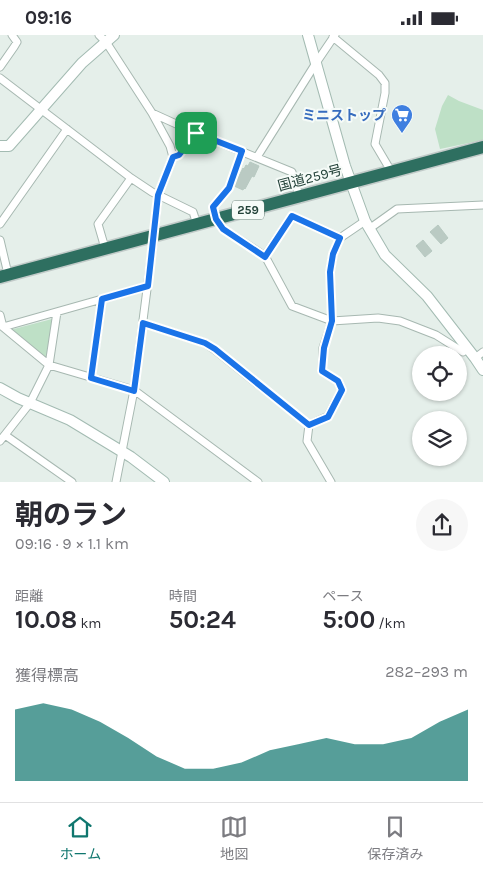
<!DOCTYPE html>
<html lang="ja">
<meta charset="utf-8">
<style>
:root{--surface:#fff;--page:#f7f7f7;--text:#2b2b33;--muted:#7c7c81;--line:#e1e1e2;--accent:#0f766e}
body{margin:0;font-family:Karla,"Noto Sans JP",sans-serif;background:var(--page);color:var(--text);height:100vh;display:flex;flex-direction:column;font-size:19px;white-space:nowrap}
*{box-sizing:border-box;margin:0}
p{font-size:16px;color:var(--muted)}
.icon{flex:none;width:28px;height:28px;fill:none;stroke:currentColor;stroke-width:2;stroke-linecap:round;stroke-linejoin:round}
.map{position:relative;height:447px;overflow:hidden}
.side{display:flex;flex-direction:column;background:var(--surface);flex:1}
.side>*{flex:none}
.tools{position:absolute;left:412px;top:311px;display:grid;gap:10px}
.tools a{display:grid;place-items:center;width:55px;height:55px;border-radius:50%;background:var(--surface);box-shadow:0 1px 4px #0004;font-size:25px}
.pin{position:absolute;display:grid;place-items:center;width:42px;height:42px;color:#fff;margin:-21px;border-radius:10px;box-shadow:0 2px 8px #0006}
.round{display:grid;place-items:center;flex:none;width:52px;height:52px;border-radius:26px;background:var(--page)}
.overview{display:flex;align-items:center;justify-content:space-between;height:85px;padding:0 15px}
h1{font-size:28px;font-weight:700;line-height:38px}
.stats{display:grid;grid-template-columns:repeat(3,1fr);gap:8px;height:85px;padding:5px 15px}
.stats div{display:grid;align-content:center}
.stats b{font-size:25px;font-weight:700}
.stats small{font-size:14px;font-weight:400}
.stats p{font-size:14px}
.chart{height:140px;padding:10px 15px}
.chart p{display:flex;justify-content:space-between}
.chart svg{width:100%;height:90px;margin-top:5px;fill:var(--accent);opacity:.7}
.status{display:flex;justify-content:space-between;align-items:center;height:35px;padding:0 25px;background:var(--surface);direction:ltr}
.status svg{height:14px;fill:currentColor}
.menu{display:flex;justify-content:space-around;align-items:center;height:70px;border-top:1px solid var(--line);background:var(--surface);font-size:14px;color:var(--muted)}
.menu a{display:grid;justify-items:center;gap:2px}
.menu .selected{color:var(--accent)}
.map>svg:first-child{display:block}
</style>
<div class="status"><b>09:16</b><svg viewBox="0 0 49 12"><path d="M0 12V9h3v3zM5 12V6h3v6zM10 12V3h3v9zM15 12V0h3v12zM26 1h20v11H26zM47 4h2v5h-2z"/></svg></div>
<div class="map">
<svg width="483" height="447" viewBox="0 0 483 447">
<rect width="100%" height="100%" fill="#e5efea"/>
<!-- green -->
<path fill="#bee0c6" d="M448,60L459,66L483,75V105L440,114L435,94L442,71Z
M52,284L47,325L10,295Z"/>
<!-- building -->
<path fill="#bacac3" stroke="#b7c9c1" d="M250,127L259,131L254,142L252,141L245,154L244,153L243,155L234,151L243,133L244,134L246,130L248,131Z
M438,190L448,203L441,209L430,197Z
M423,205L432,216L425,222L416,211Z"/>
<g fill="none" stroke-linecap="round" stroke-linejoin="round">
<!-- lane casing -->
<g stroke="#a7b8b1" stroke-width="6">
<path id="lane" d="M173,122L179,120L196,98
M215,181L213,172L229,153L242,116"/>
</g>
<!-- street casing -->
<g stroke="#a7b8b1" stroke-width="9">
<path id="street" d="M99,0L106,7L152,78L170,111L173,122L158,160L154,200L134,355L116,447
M333,2L379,40L385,48V58L375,109L391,136
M0,32L14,12L17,7L12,0
M0,43L131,143L152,157L193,177L197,189
M152,78L196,98L292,137L299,161
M257,122L316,28L335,0
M216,184L223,194L265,221L292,271L332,286L378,283L400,286L436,300L463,317L468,313
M0,189L67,94
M369,194L397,174L483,170
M0,205L8,239
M105,213L98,189L131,143
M265,221L292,181L340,203
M0,280L3,292L49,330L134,355L258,447
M143,288L205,308L215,315L309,390
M3,292L148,251
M475,323L483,317
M91,343L102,264
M309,390L328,381L342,355L338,346L322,336L323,313L332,286L330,237L333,219L340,203L365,186
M309,390L307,406L331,447
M5,400L72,447
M0,406L30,368L49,330L57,277"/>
</g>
<!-- secondary casing -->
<g stroke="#a3bbb2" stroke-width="12">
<path id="secondary" d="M308,0L345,131L365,186L385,220L427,261L475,323L483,335
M0,111H9L82,28L114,0
M0,353L18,363L70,385L131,422L164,447"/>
</g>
<!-- highway casing -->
<g stroke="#c1cac8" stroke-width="15">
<path id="highway" d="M0,242L483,112"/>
</g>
<!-- lane -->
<use href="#lane" stroke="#fff" stroke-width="4"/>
<!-- street -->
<use href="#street" stroke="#fff" stroke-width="7"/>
<!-- secondary -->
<use href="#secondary" stroke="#fff" stroke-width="10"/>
<!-- highway -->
<use href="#highway" stroke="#2e6f60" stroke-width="12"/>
</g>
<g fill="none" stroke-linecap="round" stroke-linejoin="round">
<!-- route casing -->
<g stroke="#fff" stroke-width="10">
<path id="route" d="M196,98L242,116L229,153L213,172L216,184L223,194L265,222L292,181L340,203L333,219L330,237L332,286L324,313L322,336L338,346L342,355L328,382L309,390L215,314L205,308L143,288L134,356L91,343L102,264L148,251L158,160L173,122L179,120Z"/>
</g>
<!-- route -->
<use href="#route" stroke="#1a73e8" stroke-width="6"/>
</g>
<!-- icons -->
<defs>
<g id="supermarket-pin" transform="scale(1.125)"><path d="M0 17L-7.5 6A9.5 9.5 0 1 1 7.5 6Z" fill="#3f7fe0" stroke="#f6fbf8"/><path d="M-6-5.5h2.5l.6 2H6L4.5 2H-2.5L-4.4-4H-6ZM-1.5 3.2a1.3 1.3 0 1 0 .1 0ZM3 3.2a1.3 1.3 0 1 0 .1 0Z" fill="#fff"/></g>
</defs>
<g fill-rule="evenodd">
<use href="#supermarket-pin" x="402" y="80"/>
</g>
<g text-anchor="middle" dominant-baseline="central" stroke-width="4" stroke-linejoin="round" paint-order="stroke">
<!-- shield labels -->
<rect fill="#f6fbf8" stroke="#627a72" stroke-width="1" x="232" y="165.5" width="32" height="19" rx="4"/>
<g font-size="12" font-weight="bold" fill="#234239">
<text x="248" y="175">259</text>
</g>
<!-- shop labels -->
<g font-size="14" font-weight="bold" fill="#366cbe" stroke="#f6fbf8" text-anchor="end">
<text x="386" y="80">ミニストップ</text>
</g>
<!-- street labels -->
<g font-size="14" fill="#234239" stroke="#f6fbf8">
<text transform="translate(310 143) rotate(-15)">国道259号</text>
</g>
</g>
</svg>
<div class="tools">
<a><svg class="icon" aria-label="locate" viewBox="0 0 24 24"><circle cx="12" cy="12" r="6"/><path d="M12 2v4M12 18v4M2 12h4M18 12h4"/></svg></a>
<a><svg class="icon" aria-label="layers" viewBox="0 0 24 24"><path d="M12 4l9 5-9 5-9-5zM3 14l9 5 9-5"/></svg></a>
</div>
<div class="pin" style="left:196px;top:98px;background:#1e9e55"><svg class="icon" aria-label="arrive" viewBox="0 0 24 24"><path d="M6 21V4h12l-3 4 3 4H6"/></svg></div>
</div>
<section class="side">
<div class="overview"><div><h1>朝のラン</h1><p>09:16 · 9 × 1.1 km</p></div><a class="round"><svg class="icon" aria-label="share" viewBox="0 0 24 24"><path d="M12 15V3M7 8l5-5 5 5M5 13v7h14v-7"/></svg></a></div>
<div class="stats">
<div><p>距離</p><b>10.08<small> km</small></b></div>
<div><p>時間</p><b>50:24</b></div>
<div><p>ペース</p><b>5:00<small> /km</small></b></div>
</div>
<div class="chart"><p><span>獲得標高</span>282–293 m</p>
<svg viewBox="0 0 160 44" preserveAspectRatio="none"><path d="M0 44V9L10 6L20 9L30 15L40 23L50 32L60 38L70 38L80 35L90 29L100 26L110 23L120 26L130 26L140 23L150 15L160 9V44z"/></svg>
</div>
</section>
<nav class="menu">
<a class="selected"><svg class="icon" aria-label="home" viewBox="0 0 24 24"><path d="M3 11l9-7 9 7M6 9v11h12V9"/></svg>ホーム</a>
<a><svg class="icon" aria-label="map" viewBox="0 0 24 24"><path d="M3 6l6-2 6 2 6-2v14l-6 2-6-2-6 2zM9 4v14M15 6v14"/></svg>地図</a>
<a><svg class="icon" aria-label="saved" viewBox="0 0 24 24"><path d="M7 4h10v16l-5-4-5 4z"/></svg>保存済み</a>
</nav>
